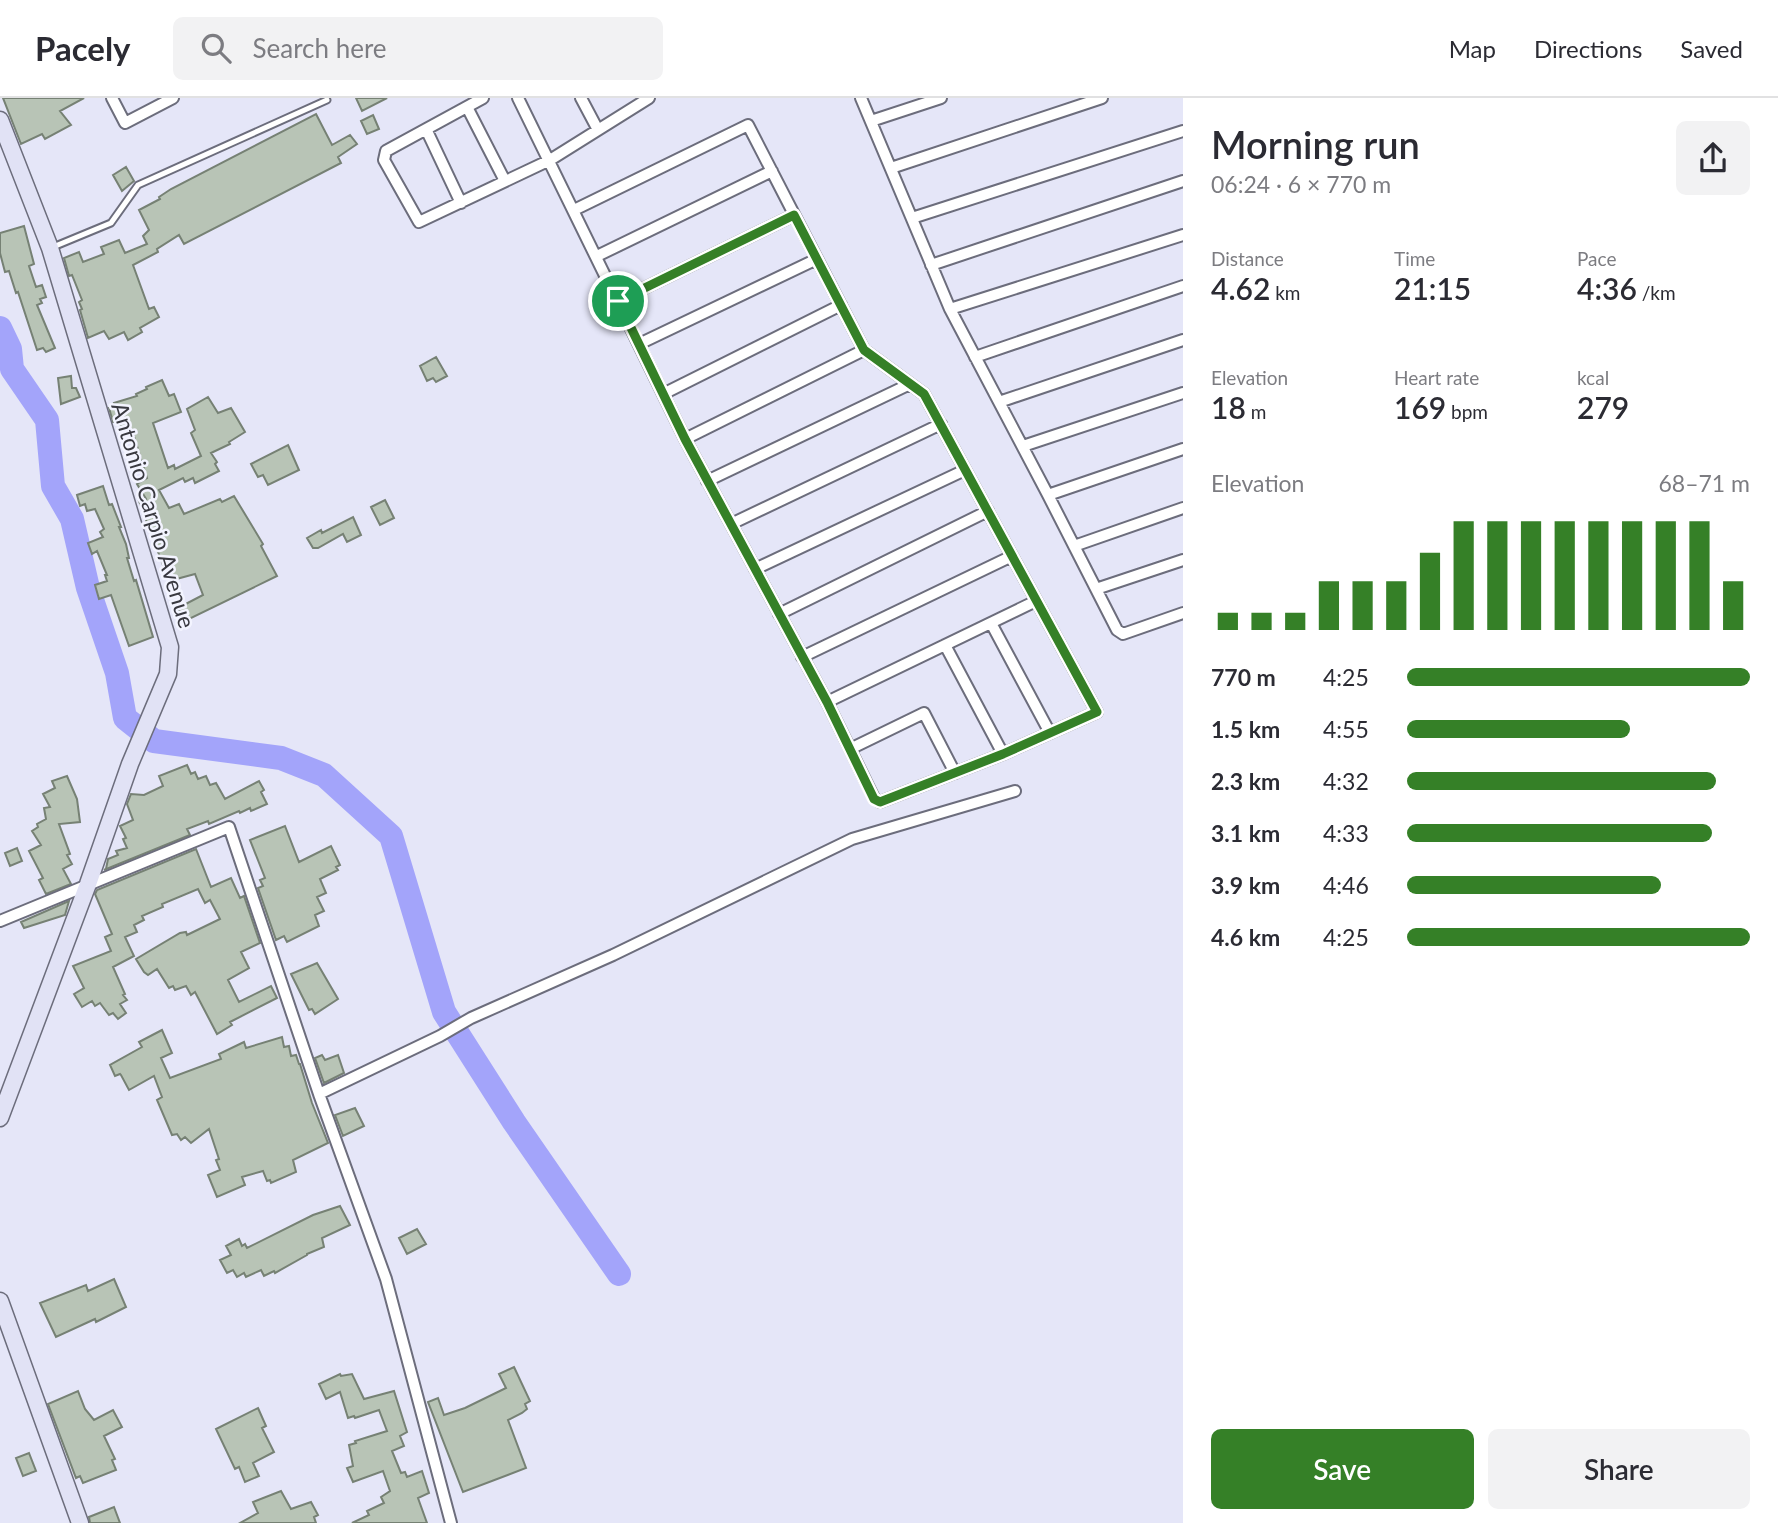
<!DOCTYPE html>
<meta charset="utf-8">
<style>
:root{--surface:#fff;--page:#f2f2f3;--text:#2b2b33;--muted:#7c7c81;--line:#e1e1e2;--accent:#358027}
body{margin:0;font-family:Lato,sans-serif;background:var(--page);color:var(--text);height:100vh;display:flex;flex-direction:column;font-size:26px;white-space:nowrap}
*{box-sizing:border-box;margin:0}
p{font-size:23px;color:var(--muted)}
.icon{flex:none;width:38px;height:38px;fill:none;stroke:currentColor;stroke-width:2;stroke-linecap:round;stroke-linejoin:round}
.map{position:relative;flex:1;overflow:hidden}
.sheet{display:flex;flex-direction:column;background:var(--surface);width:595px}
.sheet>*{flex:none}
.pin{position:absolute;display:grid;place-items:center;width:60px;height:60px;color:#fff;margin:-30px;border:4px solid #fff;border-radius:50%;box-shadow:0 2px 7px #0007}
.round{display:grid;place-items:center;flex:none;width:74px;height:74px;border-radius:10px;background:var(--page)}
.summary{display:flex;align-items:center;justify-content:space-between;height:119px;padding:0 28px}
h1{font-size:38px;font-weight:600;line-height:52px}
.figures{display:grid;grid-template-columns:repeat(3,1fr);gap:10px;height:119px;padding:7px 28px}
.figures div{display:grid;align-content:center}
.figures b{font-size:30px;font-weight:600}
.figures small{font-size:19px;font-weight:400}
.figures p{font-size:19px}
.chart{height:196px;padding:14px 28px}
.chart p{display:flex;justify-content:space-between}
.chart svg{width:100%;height:126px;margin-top:7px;stroke:var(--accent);stroke-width:6}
.button{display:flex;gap:14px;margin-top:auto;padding:14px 28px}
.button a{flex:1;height:80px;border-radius:10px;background:var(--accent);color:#fff;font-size:28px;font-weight:600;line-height:80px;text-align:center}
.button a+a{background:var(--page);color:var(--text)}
ul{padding:0 28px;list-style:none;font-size:23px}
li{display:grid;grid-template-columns:112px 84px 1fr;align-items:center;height:52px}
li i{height:18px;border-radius:9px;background:var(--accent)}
header{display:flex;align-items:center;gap:42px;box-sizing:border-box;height:98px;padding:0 35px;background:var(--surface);border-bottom:2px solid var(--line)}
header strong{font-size:33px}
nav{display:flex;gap:38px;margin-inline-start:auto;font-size:24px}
.search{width:490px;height:63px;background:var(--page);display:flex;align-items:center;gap:18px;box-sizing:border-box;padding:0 24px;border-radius:10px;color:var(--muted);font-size:26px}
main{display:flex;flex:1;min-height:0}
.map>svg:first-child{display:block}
</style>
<header>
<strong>Pacely</strong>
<div class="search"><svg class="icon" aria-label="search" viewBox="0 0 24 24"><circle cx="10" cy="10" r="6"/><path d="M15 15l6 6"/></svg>Search here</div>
<nav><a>Map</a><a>Directions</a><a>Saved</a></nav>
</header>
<main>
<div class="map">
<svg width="1183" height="1425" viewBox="0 0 1183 1425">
<rect width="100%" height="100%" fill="#e5e6f8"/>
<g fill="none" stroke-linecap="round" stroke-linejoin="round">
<!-- river -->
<path stroke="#a3a4fa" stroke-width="24" d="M0,230L10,251L12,271L47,322L53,388L72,421L88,490L117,575L125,620L154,643L281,660L324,677L391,738L444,914L514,1024L619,1176"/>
</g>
<!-- building -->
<path fill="#b8c4b6" stroke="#768174" stroke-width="2" d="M3,0H84L60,13L71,27L45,41L42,36L21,46Z
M356,0H387L362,13Z
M316,16L332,47L350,37L357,46L338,59L341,65L184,146L179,137L157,151L158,154L133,167L149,211L154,209L159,219L140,230L142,234L128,242L124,234L109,241L104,233L88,240L80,212L82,211L79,204L82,202L72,177L69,178L64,160L79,154L83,164L104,156L101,149L119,142L125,155L147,146L143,138L149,132L139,112L160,101L159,99L171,91Z
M373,17L379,31L367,36L361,23Z
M126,69L134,83L122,93L113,77Z
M24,128L34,166L29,168L36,189L42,187L46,199L40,201L42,205L37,207L55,250L46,254L43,250L37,252L18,194L16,195L9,173L5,174L0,155V135Z
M436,259L447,278L436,284L433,280L427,283L420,268Z
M71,278L72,290H76L80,299L61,306L58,280Z
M162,282L169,298L174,296L181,314L153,325L168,370L174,367L175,371L201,358L191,335L195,332L187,311L208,299L218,315L231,310L245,334L229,344L230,346L211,355L217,364L215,366L219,373L195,385L193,380L185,384L183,380L159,392L169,410L179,406L184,416L220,401L222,404L234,398L263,446L261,448L277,478L185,523L178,510L203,497L195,476L169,483L139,403L146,401L137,386L147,380L132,332L123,335L119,322L113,324L109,310L115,308L114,305L137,298L136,296L147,291L146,289Z
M288,347L299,372L268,387L263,377L258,379L251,366Z
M103,388L109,407L112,406L121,429H119L126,446L129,460H127L134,483L136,482L153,539L129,548L111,497L99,501L95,487L107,483L105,477H107L97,453L92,456L88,445L103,439L100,434L104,431L95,411L87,413L85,406L80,408L77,397Z
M385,402L394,420L380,427L371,409Z
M353,419L361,437L347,444L343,436L318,450H313L307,440L321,432L322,435Z
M187,667L191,676L195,674L198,681L206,678L210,687L216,685L225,701L259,683L264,692L261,694L267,706L251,713L250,710L240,715L239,713L209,726L208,723L187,731L190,737L104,772L106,771L108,761L118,757L116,753L127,750L123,741L126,740L120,728L133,722L127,706L131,696L144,697L163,688L159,678Z
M67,678L77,701L80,724L59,726L70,756L67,757L72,766L63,771L71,786L46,796L39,782L43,780L29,753L41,747L32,733L38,729L37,726L46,721L44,710L50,709L43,696L55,690L52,683Z
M285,728L299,764L331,748L340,767L336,769L338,772L320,781L326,795L317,799L324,813L315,817L319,828L287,844L284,838L276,842L258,790L263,788L260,782L265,780L250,742Z
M17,750L22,763L10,768L5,755Z
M196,751L211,789L231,780L240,800L244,798L260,845L241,854L249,870L228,882L239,904L271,888L277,900L230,924L232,927L217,936L195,894L191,897L186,888L175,892L173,888L169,890L157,871L148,877L144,874L136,861L180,835L186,834L187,837L220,821L210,802L205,805L198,791L162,806L163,809L142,818L144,822L134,827L137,834L125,839L134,858L113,869L125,896L123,897L127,902L120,906L126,915L118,921L113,915L109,917L100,905L95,908L92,903L82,909L74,896L84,890L73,868L111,853L105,839L112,836L95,796L97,792Z
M69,803L65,817L24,830L21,824Z
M317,865L338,901L315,916L312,911L309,912L291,876Z
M162,932L172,955L161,960L170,980L221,961L219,956L244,944L246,950L282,939L284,949L289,948L291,958L296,957L299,966H300L312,1005L328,1045L293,1062L296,1074L271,1085L270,1082L267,1083L263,1073L242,1079L245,1087L217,1099L208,1077L220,1072L216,1062L219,1061L209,1031L191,1045L185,1039L181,1042L177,1036L172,1037L157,1002L162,999L154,978L129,992L121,977L120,976L115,978L110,967L142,949L139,944Z
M322,957L325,962L338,957L344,975L324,985L315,960Z
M355,1010L364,1028L343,1038L335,1017Z
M340,1108L350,1127L322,1140L324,1149L307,1156V1157L275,1175L274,1173L264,1178L261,1172L246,1179L244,1175L237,1179L233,1172L227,1175L220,1162L231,1157L226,1148L239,1141L242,1148L245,1146L247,1150L313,1117Z
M417,1131L426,1146L407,1156L399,1140Z
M114,1181L126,1209L96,1224L95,1221L56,1239L40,1205L86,1187L88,1193Z
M514,1269L530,1303L525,1306L527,1311L522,1315L508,1322L526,1370L463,1394L428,1304L438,1300L444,1317L465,1310L506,1290L499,1276Z
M340,1276L341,1278L352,1276L364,1301L394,1293L407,1334L400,1338L404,1348L392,1353L401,1375L405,1374L407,1379L422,1373L429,1395L418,1400L427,1425H352L369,1417L367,1413L384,1405L381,1399L390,1393L383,1373L353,1384L347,1370L353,1368L349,1347L356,1345L355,1343L387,1333L379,1312L355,1320L354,1318L348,1320L340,1294L326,1301L319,1286Z
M78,1293L85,1311L94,1322L113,1312L122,1329L104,1338L115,1361L112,1362L116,1372L83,1385L80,1378L76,1380L48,1306Z
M258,1310L266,1328L262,1330L274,1354L253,1365L259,1378L245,1384L239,1369L235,1371L216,1331Z
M29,1355L36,1373L23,1378L16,1360Z
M281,1393L291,1411L311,1404L318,1417L314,1419L316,1425H240L258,1415L253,1404Z
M114,1409L120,1425H90L89,1419Z"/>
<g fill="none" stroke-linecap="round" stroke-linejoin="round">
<!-- lane casing -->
<g stroke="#6c6d7c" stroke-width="9">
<path id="lane" d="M53,149L111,125L138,87L327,2"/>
</g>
<!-- street casing -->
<g stroke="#6c6d7c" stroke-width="14">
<path id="street" d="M112,0L125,25L173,0
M483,0L386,53L384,62L419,124L550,62L649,0
M518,0L685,341L827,604L874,700L880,704L1003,656L1097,614L924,296L864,252L748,27L574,112
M581,0L598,32
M861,0L950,211L1048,397L1117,532L1123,536L1183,515
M467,9L505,83
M871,23L941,0
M426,31L461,105
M891,70L1102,0
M912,120L1183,33
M597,158L772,73
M931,167L1183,83
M618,203L794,117
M950,211L1183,137
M639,246L817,161
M975,259L1183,188
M663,296L841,207
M999,304L1183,242
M685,341L864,252
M1023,348L1183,295
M707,383L910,286
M1048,397L1183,351
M731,426L941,326
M1074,448L1183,410
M755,471L965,372
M1096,491L1183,462
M779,516L988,413
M991,525L1050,635
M945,547L1003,656
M802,559L1012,458
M827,604L1036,503
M850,651L924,615L955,675
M0,823L229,729L319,996L386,1181L451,1425
M319,996L440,938L471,920L613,857L852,741L1015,693"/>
</g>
<!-- secondary casing -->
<g stroke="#6c6d7c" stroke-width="19">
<path id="secondary" d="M0,22L50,150L170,549L168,576L130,666L88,786L0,1020
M0,1203L80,1425"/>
</g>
<!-- lane -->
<use href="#lane" stroke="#fff" stroke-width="5"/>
<!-- street -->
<use href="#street" stroke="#fff" stroke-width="10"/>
<!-- secondary -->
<use href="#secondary" stroke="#e1e2f5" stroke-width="16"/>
</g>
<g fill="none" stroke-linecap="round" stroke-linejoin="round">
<!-- route casing -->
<g stroke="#fff" stroke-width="14">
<path id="route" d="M794,117L864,252L924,296L1097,614L1003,656L880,704L874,701L827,604L685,341L618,203Z"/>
</g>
<!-- route -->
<use href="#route" stroke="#358027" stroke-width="9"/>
</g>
<g text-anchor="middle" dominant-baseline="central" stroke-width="5" stroke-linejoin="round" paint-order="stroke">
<!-- street labels -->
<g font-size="23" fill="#393940" stroke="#f3f4ff">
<text transform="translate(154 417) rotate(73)">Antonio Carpio Avenue</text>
</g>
</g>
</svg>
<div class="pin" style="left:618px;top:203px;background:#1e9e55"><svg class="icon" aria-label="arrive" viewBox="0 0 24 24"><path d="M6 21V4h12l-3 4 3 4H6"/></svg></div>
</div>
<section class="sheet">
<div class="summary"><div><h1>Morning run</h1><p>06:24 · 6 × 770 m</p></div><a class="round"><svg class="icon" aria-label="share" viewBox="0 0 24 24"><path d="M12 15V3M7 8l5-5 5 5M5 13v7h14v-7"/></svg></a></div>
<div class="figures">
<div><p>Distance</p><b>4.62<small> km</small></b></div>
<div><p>Time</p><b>21:15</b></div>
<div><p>Pace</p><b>4:36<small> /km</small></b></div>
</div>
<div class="figures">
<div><p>Elevation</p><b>18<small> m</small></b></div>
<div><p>Heart rate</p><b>169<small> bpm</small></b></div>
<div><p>kcal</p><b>279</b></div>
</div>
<div class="chart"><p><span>Elevation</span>68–71 m</p>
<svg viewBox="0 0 160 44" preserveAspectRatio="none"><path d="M5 44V38M15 44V38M25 44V38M35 44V27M45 44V27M55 44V27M65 44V17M75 44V6M85 44V6M95 44V6M105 44V6M115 44V6M125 44V6M135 44V6M145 44V6M155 44V27"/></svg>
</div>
<ul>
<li><b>770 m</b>4:25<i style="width:100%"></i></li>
<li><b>1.5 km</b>4:55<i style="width:65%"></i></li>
<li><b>2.3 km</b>4:32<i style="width:90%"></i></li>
<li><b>3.1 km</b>4:33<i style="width:89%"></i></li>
<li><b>3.9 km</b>4:46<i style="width:74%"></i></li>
<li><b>4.6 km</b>4:25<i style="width:100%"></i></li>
</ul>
<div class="button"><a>Save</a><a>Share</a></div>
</section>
</main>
